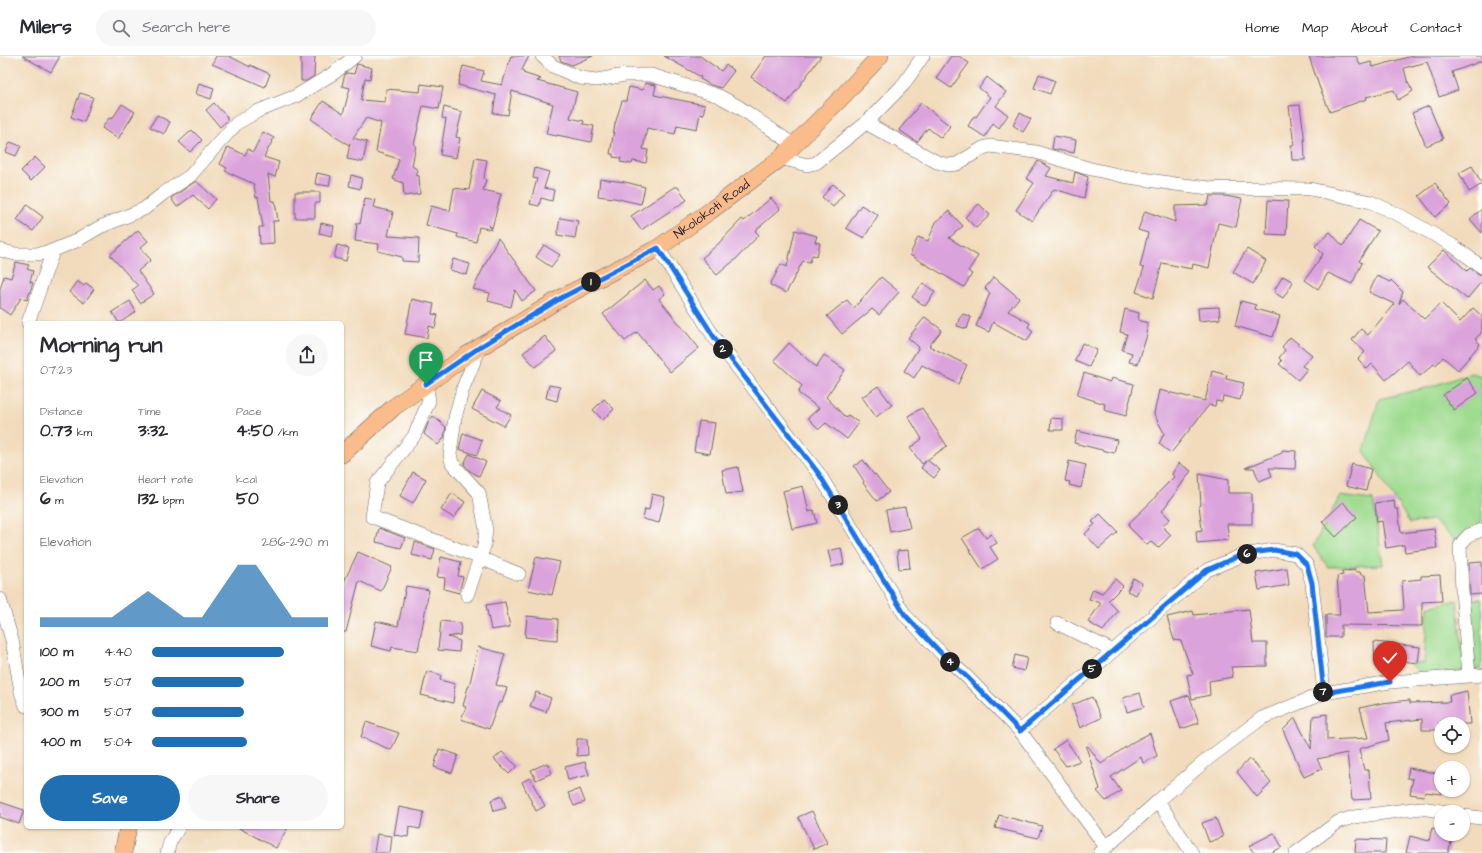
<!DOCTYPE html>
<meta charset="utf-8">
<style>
:root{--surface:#fff;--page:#f7f7f7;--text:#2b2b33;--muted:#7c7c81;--line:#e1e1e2;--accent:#1f6fb2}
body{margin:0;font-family:"Architects Daughter",sans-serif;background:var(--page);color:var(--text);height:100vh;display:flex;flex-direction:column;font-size:15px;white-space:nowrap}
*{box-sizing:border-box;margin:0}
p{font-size:13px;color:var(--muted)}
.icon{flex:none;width:22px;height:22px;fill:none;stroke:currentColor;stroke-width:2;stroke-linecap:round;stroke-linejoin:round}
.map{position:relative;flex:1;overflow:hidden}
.side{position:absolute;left:24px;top:265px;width:320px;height:508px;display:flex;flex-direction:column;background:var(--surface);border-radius:6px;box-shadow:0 1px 3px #0004}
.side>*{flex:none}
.controls{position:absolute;left:1434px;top:661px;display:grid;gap:8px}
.controls a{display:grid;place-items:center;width:36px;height:36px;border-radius:50%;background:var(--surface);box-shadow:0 1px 3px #0004;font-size:20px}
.pin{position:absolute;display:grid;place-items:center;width:34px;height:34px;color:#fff;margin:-41px -17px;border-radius:50% 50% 50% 0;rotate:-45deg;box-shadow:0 0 4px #0007}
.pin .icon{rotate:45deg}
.km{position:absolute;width:20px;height:20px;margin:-10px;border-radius:50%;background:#222;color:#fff;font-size:11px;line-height:20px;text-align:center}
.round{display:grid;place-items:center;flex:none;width:42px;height:42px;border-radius:21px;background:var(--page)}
.head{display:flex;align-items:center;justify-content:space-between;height:68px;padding:0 16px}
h1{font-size:22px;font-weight:700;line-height:30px}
.metrics{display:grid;grid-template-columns:repeat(3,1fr);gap:6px;height:68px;padding:4px 16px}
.metrics div{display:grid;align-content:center}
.metrics b{font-size:17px;font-weight:700}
.metrics small{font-size:11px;font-weight:400}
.metrics p{font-size:11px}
.chart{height:112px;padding:8px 16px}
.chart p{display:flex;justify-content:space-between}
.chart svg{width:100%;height:72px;margin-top:4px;fill:var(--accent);opacity:.7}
.button{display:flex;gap:8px;margin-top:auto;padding:8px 16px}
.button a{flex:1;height:46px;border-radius:24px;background:var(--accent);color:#fff;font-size:16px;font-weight:700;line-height:46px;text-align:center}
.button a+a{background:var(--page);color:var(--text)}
ul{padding:0 16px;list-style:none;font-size:13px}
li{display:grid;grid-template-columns:64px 48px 1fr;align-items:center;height:30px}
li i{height:10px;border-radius:5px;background:var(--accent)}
header{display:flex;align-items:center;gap:24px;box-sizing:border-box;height:56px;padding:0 20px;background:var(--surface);border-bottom:1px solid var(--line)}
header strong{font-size:19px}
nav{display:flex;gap:22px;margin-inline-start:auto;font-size:14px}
.search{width:280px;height:36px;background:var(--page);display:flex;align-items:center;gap:10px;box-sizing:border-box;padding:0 14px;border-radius:22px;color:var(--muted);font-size:15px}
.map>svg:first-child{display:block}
</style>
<header>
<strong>Milers</strong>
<div class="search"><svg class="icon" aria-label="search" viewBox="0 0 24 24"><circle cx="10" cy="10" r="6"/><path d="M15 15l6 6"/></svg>Search here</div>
<nav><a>Home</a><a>Map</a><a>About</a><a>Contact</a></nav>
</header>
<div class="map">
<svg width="1482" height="797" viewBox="0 0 1482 797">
<rect width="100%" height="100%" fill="#fdfcf7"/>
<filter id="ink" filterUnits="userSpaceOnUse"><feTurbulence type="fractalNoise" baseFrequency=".025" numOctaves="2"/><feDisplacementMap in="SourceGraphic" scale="8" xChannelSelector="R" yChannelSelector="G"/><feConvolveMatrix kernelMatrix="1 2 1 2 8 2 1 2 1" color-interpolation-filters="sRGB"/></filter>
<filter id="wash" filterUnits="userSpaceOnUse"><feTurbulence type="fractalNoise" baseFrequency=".012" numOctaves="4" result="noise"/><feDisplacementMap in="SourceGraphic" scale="16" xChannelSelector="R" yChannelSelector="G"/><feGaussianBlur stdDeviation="0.9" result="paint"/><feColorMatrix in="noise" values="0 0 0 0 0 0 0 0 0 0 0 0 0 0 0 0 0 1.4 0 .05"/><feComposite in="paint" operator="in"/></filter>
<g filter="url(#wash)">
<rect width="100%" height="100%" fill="#f2dbbc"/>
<!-- green -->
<path fill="#9fdc90" stroke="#607f66" d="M1471,317L1482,320V470L1455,484L1433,464L1410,467L1364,395L1379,343L1430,331Z
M1340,440L1373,444L1383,509L1328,511L1313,490Z
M1468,543H1482V613L1475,614Z
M1457,544L1464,615L1422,620L1410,607H1424L1428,551Z"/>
<g id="blocks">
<!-- building -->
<path fill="#dba3db" d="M22,0H60L51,16Z
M216,0H229L250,11V9L270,18L265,31L212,8Z
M301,0H315L314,20L306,25H301Z
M511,0H529L522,14L524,15L523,17L541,23L537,25L577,36L570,62L584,65L583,68L594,70L591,86L557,79V80L546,78L553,48L512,35L508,59L493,57L496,39L458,29L463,10L484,15L481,25L502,29Z
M559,0H593L572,9L561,5Z
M664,0H700L721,15L726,9L734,15L721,32L711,29L700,23L701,21Z
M766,0H821L787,47L751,21Z
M951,0H959L969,7L951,32L936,22Z
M1309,0H1356L1360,9L1371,6L1373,11L1412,0H1482V5L1452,16L1458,34L1439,41L1427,6L1404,12L1407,24L1413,35L1398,44L1394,34L1366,41L1367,43L1330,56L1319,30Z
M357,8L372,12L370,23L365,22L361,44L385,46L386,33L420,36L421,28L443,31L439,53L423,50L414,89H416L412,110L418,114L416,119L419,120L420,138L404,140L403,127L393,123L399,103L376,96L381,67L366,62L353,82L367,86L363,106L347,103L350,87L349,89L332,79V77L311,63L323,45L343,58L350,32L342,30L345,18L347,17L354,18Z
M1039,18L1055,25L1050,38L1034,32Z
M987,21L1006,36L996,50L1008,59L999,72L993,67L985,81L968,70L974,60L976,61L990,41L979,32Z
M199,27L214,32L211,43L196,38Z
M645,27L656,29L654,39L705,49L703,59L700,58L697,73L677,69L675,78L647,72L643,93L648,94L646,107L633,105L632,108L620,106L621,102L613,101V98H610L615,68L622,45H626L629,31L643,34Z
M80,37L93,41L84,66L71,61Z
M214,47L227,61V65L220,71L206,54Z
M921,47L950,70L941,82L928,72L917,86L899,74Z
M122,48L135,56L118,83L102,72L109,62L112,63Z
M1300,49L1304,79L1305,104H1292L1291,89H1294L1289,50Z
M1429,50L1443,83L1426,90L1412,57Z
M444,51L462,56L456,81L460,82L456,102L440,99L446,63L442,62Z
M1020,57L1031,63L1023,76L1013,69Z
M157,59L170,66L164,78L150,71Z
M192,74L202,84L190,96L179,86Z
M263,76L274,82L264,101L279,106L275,121L268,118L271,145H275L278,165H273L274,187L260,188L259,171H263L258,141L256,142L254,128L225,115L227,112L220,108L228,91L245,99L248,93L253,96Z
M1054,80L1076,84L1074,97L1052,93Z
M10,86L21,90L16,100L6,96Z
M35,101L45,111L31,125L21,115Z
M475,102L487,104L484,122L486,124L483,134L501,138L492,172L489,169L492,174L479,171L476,186L457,181L458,178L426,169L431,150L450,155L454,132L469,134Z
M1038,105L1051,112L1046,120L1073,127L1075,116L1088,121L1084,142L1054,133L1032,165L1016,154L1034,127L1026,122Z
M1472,110L1482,128L1469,136L1459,117Z
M535,112L549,116L544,132L554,134L552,145L541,142L539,150L530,148L537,123L533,122Z
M317,117L331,120L329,130L315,128Z
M351,119L362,122L360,133L349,130Z
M600,123L625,126L645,131L641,148L614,142L598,140Z
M196,125L216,143L208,153L193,139L177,151L171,142Z
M1435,127L1451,148L1435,161L1419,140Z
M833,128L844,137L833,151L822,141Z
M674,131H678L687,144L641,174L631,160Z
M295,136H320V147H315V162H295Z
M1210,140H1225L1242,143L1236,171L1218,167L1209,212L1193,208L1192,213L1162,207L1153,242L1136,236L1144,212L1140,211L1148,177L1138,174L1145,155L1175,166V150L1208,149Z
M365,142L375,144L373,151L393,156L388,180L419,182L418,206L402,205V201L378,195L379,188L355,185L357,167L360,168Z
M771,142L780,153L755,175L759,179L737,202L717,219L702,202L718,188L742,163L744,165Z
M1268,144L1288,145L1286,179L1266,178Z
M979,148L990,159L976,172L965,161Z
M27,149L43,161L33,175L17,164Z
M861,149L878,159L864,182L846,172Z
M1482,153V177L1470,163Z
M949,155L963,170L949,182L978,200L968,215L972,218L964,231L910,199L918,181L928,185L936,166Z
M560,162L578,165L575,182L557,179Z
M1359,164L1378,175L1359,205L1362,207L1352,228L1328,217L1318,233L1305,224L1323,198L1315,190L1330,176L1343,190Z
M321,167L334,170L332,180L319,177Z
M138,174L148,185L140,192L151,204L138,215L154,238L140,247L132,234L138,230L110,199Z
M795,174L817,180L815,186L820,187L817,200L812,199L810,206L803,205L786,237L770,229L781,208L787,211Z
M498,182L536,235L522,245L515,234L511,251L488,245L490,237L473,233Z
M337,189L349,192L346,205L334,202Z
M544,189L560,199L551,211L536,201Z
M1247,193L1266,205L1253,228L1233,216Z
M1444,194L1467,215L1470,212L1477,217L1482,219V225L1467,243L1427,211Z
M453,203L470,208L467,219L450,214Z
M16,206L29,209L27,213L33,215L30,226L33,227L27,244L21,242L10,259L0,252V233L4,220L11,222Z
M1283,220L1293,226L1283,242L1275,237V233Z
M1377,220L1390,226L1391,224L1403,236L1399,248L1403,243L1424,263L1441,247L1460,266L1473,252L1482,260V276L1475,283L1480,288L1458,314L1443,301L1436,309L1434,308L1420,320L1408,305L1386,324L1372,308L1367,313L1358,303L1365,296L1352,284L1361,273L1368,279L1394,248L1369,236Z
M881,221L899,236L879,259L872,253L842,278L827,260L847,244L854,252Z
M994,221L1019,242L1008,255L1030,267L1028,271L1033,275L1027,285L993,266L989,276L976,270L990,237L985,232Z
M645,224L653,234L659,230L665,238L659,243L699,292L670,316L637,276L625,285L603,258Z
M77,225L84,230L86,227L94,233L84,247L69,236Z
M923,227L935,236L925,250L912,241Z
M412,243L434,248L432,258L438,259L435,272L429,270L427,282L405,278Z
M130,245L136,256L119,267L112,256Z
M1241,245L1256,249L1255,253L1280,260L1273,281L1235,270Z
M1219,251L1220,263L1199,265L1198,252Z
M1125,253L1139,257L1138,264L1148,267L1146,278L1147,279L1138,308L1129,306L1132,297L1122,294L1127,278L1120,276Z
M963,258L971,261L967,273L957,270L959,263Z
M925,261L942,274L929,290L967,309L958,328L922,309L914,322L904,315L919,291L908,282Z
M545,280L556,295L535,311L523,297Z
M1290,281L1312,299L1302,310L1307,313L1298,324L1279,308L1282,305L1279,302L1285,294L1282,291Z
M789,287L816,311L824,299L845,314L826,341L846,362L848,359L859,367L847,383L826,367L819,373L808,362L819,352L798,337L802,330L774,304Z
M1082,287L1097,294L1089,311L1075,305Z
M1212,315L1227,319L1226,323L1244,327L1240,344L1223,340L1222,346L1216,345L1215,350L1209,349L1171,397L1159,388L1164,377L1154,358L1159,334L1205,345Z
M1084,317L1110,326L1111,322L1134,328L1126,360L1104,354L1105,348L1077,339Z
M1467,322L1478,337L1454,354L1443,339Z
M549,329L560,331L557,345L546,342Z
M878,330L892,349L876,361L862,341Z
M482,335L501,345L497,351L511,359L504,370L472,353Z
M604,343L614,353L603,364L593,354Z
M922,352L947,390L927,404L940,414L934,422L921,412L927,404L922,408L910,392L922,383L908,360Z
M433,360L446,371L444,382L438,389L424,378L429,365Z
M1051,362L1063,363V374H1050Z
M699,365L715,367L710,398L694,395Z
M1077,375L1117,384L1114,397L1074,387Z
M463,377L482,384L477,399L459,393Z
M1282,394L1296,395L1295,413L1269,412L1272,420L1259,425L1254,412H1245L1282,397Z
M469,398L486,406L479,420L470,415L464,408Z
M863,404L874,419L875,418L889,436L877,445L863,427L864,425L854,410Z
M1069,405L1086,409L1081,432L1069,429L1070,426L1065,425Z
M1179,407L1191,415L1162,455L1170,463L1162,470L1171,479L1158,492L1151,486L1147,489L1129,471V467L1153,444L1159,436L1174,421L1172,418Z
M1352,408L1371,413L1366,435L1346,430Z
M738,411L743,436L726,438L722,414Z
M413,416L426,423L413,447L400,440Z
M1199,418L1228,424V437H1252V468H1227L1229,484L1197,487L1196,475L1202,474L1199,449H1201Z
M803,430L809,456L814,454L817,467L792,473L783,435Z
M452,437L465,446L454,462L441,454Z
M652,438L665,441L659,467L643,463L645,453L649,454Z
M1394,444L1395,453H1398L1401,477L1434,473L1437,492L1405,496L1404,489L1386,492L1382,465L1377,466L1375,447Z
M1343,446L1357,461L1336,481L1322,466Z
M905,451L910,472L890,476L886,454Z
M1100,458L1118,476L1099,493L1085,478L1095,468L1092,466Z
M379,472L405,482L401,492L376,486Z
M979,472L986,482L991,478L997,487L990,491L998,503L982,513L962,482Z
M415,486L435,493L432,504L412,499Z
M841,492L844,508L832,511L828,495Z
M908,494L910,512L899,513L897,495Z
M358,496L392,511L381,535L359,525L346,576H342V530Z
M441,501L461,506L458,520L463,521L459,537L444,533L445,522L437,521Z
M536,501L560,506L552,539L528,534Z
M1482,506V538L1470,539L1469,507Z
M1287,512L1289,529L1259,534L1256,517Z
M1355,514V516H1360L1361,519H1365L1369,556L1403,554L1404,552L1402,525L1421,523V520L1440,519L1442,545L1422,546V570L1341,569V581H1326V559H1340L1337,520L1343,519L1342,515Z
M1133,522L1142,527L1136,539L1127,535Z
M1115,523L1123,530L1108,545L1118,555L1103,575L1088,566L1101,547L1089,543L1093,533L1102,537Z
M406,530L429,534L418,595L392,591L391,595L371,590L376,565L398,570Z
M505,546L510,571L491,574L486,549Z
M1249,553L1253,587H1267V610L1231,611L1233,621L1209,625L1210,639L1192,643L1187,619L1193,618L1181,585L1174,584L1167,561L1193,555L1194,559Z
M527,560L558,563L557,584L525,581Z
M441,565L461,567L460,579L448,581L460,585L459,596L438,594Z
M1374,586L1420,591L1418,607L1393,604V610H1375Z
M478,591L505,598L496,629L507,632L502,647L499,646L489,673L461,663L466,651L463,650L468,631H469Z
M1015,599L1027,602L1024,615L1012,612Z
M427,615L441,619L440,624L455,628L453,647L421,639Z
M1467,635L1470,668H1438V674H1422V663L1386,667L1389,684L1359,693L1364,714H1369L1371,743L1352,744L1347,697L1317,703L1322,713L1304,721L1283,674L1295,662L1311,693L1313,660L1327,658V684L1368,682L1360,652L1382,647L1410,644V647L1450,646L1449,639Z
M536,636L551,642L546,656L530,650Z
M1140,637L1144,651L1127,656L1123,642Z
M1189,639L1199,667L1181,673L1171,645Z
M1092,641L1101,662L1080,672L1072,649Z
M366,666L399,677L391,694L361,681Z
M1150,677L1157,700L1143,707L1141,701L1111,721L1121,735L1106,745L1097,735L1100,733L1086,691L1088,690L1101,708L1133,686Z
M577,683H587L588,699L577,700Z
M1066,684L1080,705L1066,710L1053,693Z
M439,693L458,699L452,717L434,711Z
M502,696L517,710L509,718L494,703Z
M1250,702L1271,727L1257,741L1237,716Z
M585,706L589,719L568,724L565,711Z
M547,707L552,717L536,724L531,714Z
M1409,712L1441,718V738L1425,736L1424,740L1410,738L1413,723L1407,722Z
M530,722L545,750L536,755L522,726Z
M580,733L585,746L574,750L568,737Z
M502,740L506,752L494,755L491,744Z
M0,746L24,754L19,768L0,761Z
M399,751L424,756L420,773L409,771L408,781L394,779Z
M812,755L827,787L814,793L798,761Z
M999,759L1042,770L1038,782L995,772Z
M1216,762L1223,781L1209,786L1202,767Z
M237,771H288L276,792Z
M1432,772L1441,775V778H1453L1448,797H1406L1410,780L1429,785Z
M1274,777L1282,791L1271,797H1254L1249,790Z
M377,778L392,780L390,797H374Z
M1356,783L1386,784L1385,797H1355Z"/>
</g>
</g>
<g filter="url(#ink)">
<use href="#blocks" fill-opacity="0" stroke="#6b6368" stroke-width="1"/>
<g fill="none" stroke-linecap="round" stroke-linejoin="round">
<!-- minor casing -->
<g stroke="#6b6368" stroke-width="14">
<path id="minor" d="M542,0L553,10L580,22L597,24L625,19H651L719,40L739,51L794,89
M866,67L937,106L948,109L957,108L983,92L990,90L1036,96L1087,112L1123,120L1175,128L1210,132L1310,133L1371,146L1401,160L1452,189L1482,211
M781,102L807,109L816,107L866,67L903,29L923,0
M658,192L714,281L819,418L905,559L941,597L967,621L1020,675L1106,791
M0,194L15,198H36L49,196L76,185L100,171L144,153L164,137L190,120L216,90L237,67L256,56L296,40L334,17L355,0
M28,267L53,195
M426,328L429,345L414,380L377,427L372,461L463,495L519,518
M467,539L484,490L486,474L479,437L452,407L450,398L455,362L463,332L480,291
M0,543L12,584L21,636L26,650
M1057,567L1113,595
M1469,620L1462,535L1460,490L1464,484L1469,479L1482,474
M1020,675L1207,514L1243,499L1274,494L1296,498L1307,509L1312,527L1324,637
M1158,745L1192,797
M1463,760L1482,762
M167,797L170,786L179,771
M1100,797L1158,745L1209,702L1262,662L1324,637L1390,626L1482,619
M1296,797L1338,766L1354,761L1421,752L1447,756"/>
</g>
<!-- major casing -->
<g stroke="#6b6368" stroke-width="18">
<g id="major">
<path id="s1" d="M342,398L394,351L467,299L561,242L658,192L710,155L781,102L841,42L880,0"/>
<path d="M123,797L128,771"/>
</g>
</g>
<!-- minor -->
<use href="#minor" stroke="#fff" stroke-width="13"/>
<!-- major -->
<use href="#major" stroke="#f9bc8a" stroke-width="17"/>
</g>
</g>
<g fill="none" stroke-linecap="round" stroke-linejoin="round" filter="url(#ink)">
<!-- route casing -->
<g stroke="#fff" stroke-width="8">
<path id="route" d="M426,328L480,291L561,242L658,192L714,281L819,418L905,559L941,597L967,621L1020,675L1207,514L1244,498L1274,494L1296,498L1307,509L1312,527L1324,637L1390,626"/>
</g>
<!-- route -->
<use href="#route" stroke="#1a73e8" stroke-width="5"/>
</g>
<g text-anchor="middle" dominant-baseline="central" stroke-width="3.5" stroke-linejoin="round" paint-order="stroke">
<!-- street labels -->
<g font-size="13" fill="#22223b" stroke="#fdfcf7">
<text stroke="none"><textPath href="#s1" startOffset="445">Nkolokoti Road</textPath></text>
</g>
</g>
</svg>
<div class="controls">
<a><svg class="icon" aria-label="locate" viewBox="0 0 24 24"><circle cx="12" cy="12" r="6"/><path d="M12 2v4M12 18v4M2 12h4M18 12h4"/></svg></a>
<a>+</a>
<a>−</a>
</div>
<div class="pin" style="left:426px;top:328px;background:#1e9e55"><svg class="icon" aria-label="arrive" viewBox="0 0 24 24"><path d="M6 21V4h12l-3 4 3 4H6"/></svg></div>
<div class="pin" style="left:1390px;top:626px;background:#d93025"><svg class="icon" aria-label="check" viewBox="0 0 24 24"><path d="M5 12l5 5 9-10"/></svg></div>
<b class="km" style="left:591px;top:226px">1</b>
<b class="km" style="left:723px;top:293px">2</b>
<b class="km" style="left:838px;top:449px">3</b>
<b class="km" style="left:950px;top:606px">4</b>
<b class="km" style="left:1092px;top:613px">5</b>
<b class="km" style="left:1247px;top:498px">6</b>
<b class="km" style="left:1323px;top:636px">7</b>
<section class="side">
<div class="head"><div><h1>Morning run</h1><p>07:23</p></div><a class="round"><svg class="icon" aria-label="share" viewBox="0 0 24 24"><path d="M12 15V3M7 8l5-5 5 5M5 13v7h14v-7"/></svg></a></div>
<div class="metrics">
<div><p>Distance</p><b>0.73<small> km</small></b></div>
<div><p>Time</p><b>3:32</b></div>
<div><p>Pace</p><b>4:50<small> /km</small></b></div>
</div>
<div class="metrics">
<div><p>Elevation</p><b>6<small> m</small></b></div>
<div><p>Heart rate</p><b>132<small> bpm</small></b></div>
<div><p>kcal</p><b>50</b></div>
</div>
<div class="chart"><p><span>Elevation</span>286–290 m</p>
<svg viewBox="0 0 160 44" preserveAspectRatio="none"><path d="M0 44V38L10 38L20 38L30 38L40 38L50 30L60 22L70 30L80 38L90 38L100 22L110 6L120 6L130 22L140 38L150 38L160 38V44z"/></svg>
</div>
<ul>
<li><b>100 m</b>4:40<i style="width:75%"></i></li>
<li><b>200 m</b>5:07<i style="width:52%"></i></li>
<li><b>300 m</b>5:07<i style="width:52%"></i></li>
<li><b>400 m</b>5:04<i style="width:54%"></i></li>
</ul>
<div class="button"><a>Save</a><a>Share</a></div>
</section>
</div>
